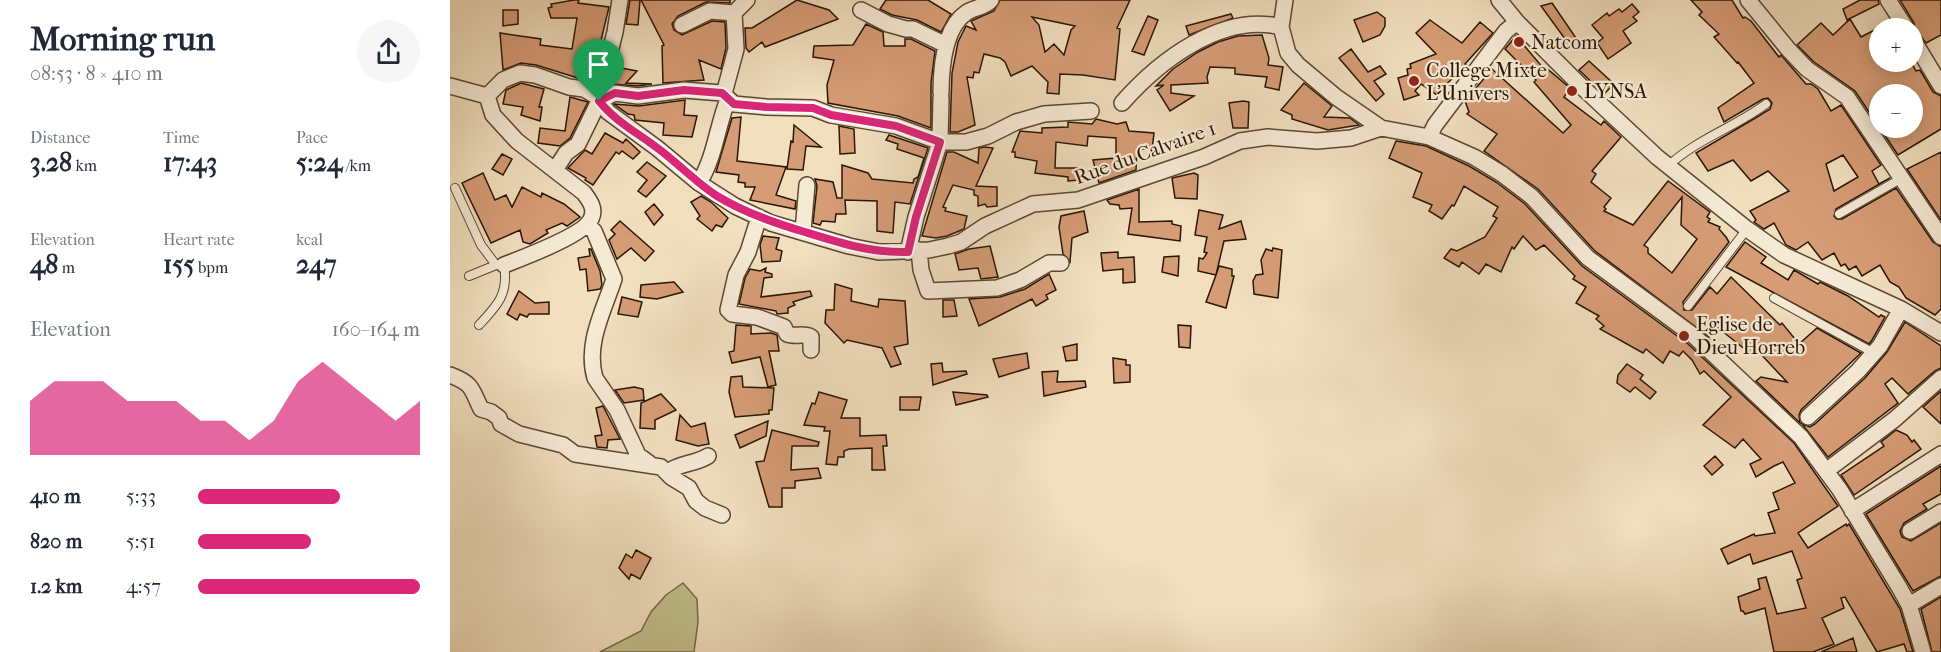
<!DOCTYPE html>
<meta charset="utf-8">
<style>
:root{--surface:#fff;--page:#f6f6f7;--text:#1f2937;--muted:#747a83;--accent:#db2777}
body{margin:0;font-family:"IM FELL French Canon",serif;background:var(--page);color:var(--text);height:100vh;display:flex;flex-direction:column;font-size:22px;white-space:nowrap}
*{box-sizing:border-box;margin:0}
p{font-size:20px;color:var(--muted)}
.icon{flex:none;width:33px;height:33px;fill:none;stroke:currentColor;stroke-width:2;stroke-linecap:round;stroke-linejoin:round}
.map{position:relative;flex:1;overflow:hidden}
.drawer{display:flex;flex-direction:column;background:var(--surface);width:450px}
.drawer>*{flex:none}
.tools{position:absolute;left:1419px;top:18px;display:grid;gap:12px}
.tools a{display:grid;place-items:center;width:54px;height:54px;border-radius:50%;background:var(--surface);box-shadow:0 3px 15px #0003;font-size:30px}
.pin{position:absolute;display:grid;place-items:center;width:51px;height:51px;color:#fff;margin:-62px -26px;border-radius:50% 50% 50% 0;rotate:-45deg;box-shadow:0 0 6px #0007}
.pin .icon{rotate:45deg}
.round{display:grid;place-items:center;flex:none;width:63px;height:63px;border-radius:32px;background:var(--page)}
.headline{display:flex;align-items:center;justify-content:space-between;height:102px;padding:0 30px}
h1{font-size:33px;font-weight:700;line-height:45px}
.stats{display:grid;grid-template-columns:repeat(3,1fr);gap:9px;height:102px;padding:6px 30px}
.stats div{display:grid;align-content:center}
.stats b{font-size:26px;font-weight:700}
.stats small{font-size:16px;font-weight:400}
.stats p{font-size:16px}
.chart{height:168px;padding:12px 30px}
.chart p{display:flex;justify-content:space-between}
.chart svg{width:100%;height:108px;margin-top:6px;fill:var(--accent);opacity:.7}
ul{padding:0 30px;list-style:none;font-size:20px}
li{display:grid;grid-template-columns:96px 72px 1fr;align-items:center;height:45px}
li i{height:15px;border-radius:8px;background:var(--accent)}
main{display:flex;flex:1;min-height:0}
.map>svg:first-child{display:block}
</style>
<main>
<section class="drawer">
<div class="headline"><div><h1>Morning run</h1><p>08:53 · 8 × 410 m</p></div><a class="round"><svg class="icon" aria-label="share" viewBox="0 0 24 24"><path d="M12 15V3M7 8l5-5 5 5M5 13v7h14v-7"/></svg></a></div>
<div class="stats">
<div><p>Distance</p><b>3.28<small> km</small></b></div>
<div><p>Time</p><b>17:43</b></div>
<div><p>Pace</p><b>5:24<small> /km</small></b></div>
</div>
<div class="stats">
<div><p>Elevation</p><b>48<small> m</small></b></div>
<div><p>Heart rate</p><b>155<small> bpm</small></b></div>
<div><p>kcal</p><b>247</b></div>
</div>
<div class="chart"><p><span>Elevation</span>160–164 m</p>
<svg viewBox="0 0 160 44" preserveAspectRatio="none"><path d="M0 44V22L10 14L20 14L30 14L40 22L50 22L60 22L70 30L80 30L90 38L100 30L110 14L120 6L130 14L140 22L150 30L160 22V44z"/></svg>
</div>
<ul>
<li><b>410 m</b>5:33<i style="width:64%"></i></li>
<li><b>820 m</b>5:51<i style="width:51%"></i></li>
<li><b>1.2 km</b>4:57<i style="width:100%"></i></li>
</ul>
</section>
<div class="map">
<svg width="1491" height="652" viewBox="0 0 1491 652">
<rect width="100%" height="100%" fill="#f1dfbe"/>
<filter id="stains"><feTurbulence type="fractalNoise" baseFrequency=".00333" numOctaves="4"/><feColorMatrix values="0 0 0 0 .2 0 0 0 0 .09 0 0 0 0 .02 0 0 0 .5 -.17"/></filter>
<radialGradient id="worn" r=".72"><stop offset=".6" stop-color="#630" stop-opacity="0"/><stop offset="1" stop-color="#630" stop-opacity=".3"/></radialGradient>
<!-- green -->
<path fill="#c1c08c" stroke="#756b48" stroke-width="1.5" d="M233,583L247,599L248,622L244,652H150L191,631L201,612L216,595Z"/>
<!-- building -->
<path fill="#d69c75" stroke="#291604" stroke-width="1.5" fill-rule="evenodd" d="M124,0H129L128,3L159,7L141,82L86,65L71,63L53,70L50,33L91,39L90,45L122,49L127,18H101L98,8L102,7L101,4Z
M180,0H190L188,25L176,24Z
M191,0H280V3L256,2L228,16L222,24L224,30L232,35L262,21L275,22L276,48L271,69L249,60L254,80L213,83L212,46L214,45Z
M347,0L379,10L388,19L315,47L312,42L299,52L296,48L295,28H302Z
M436,0H478L501,14L491,32L467,20L442,15L430,9Z
M550,0H680L667,28L670,29L665,80L633,75L610,74L609,94L597,93L598,82L582,66L561,76L555,62L550,58L534,54L529,73L524,72L523,78L517,77L525,125L508,132H500L502,73L508,42L516,26L526,30L521,21L544,11ZM582,17L625,26L621,30L614,55L604,44L595,52L589,25Z
M1241,0H1282L1293,18L1295,17L1301,21L1329,57L1331,55L1356,84H1361L1368,89L1381,111L1391,105L1431,165L1422,171L1429,184L1440,178L1386,209L1384,216L1387,219H1392L1446,188L1483,242L1491,247V309L1485,315L1456,298L1449,287L1440,282L1430,265L1412,276L1406,266L1399,270L1395,264L1391,266L1384,253L1372,260L1358,242L1346,250L1336,245L1324,223L1314,229L1304,222L1306,220L1300,211L1339,191L1318,171L1301,181L1283,160L1258,171L1246,153L1307,117L1320,109L1322,103L1318,98L1313,99L1274,122L1268,108L1304,83L1288,62L1287,63L1264,37L1269,34L1249,15L1252,12ZM1393,155L1408,177L1384,191L1376,164Z
M1410,0H1428L1429,4L1397,20L1393,9Z
M1450,0H1491V35L1476,43L1465,29L1464,23Z
M1102,3L1126,38L1118,43L1091,6Z
M1182,4L1189,12L1183,17L1187,21L1173,31L1181,43L1158,59L1147,43L1153,38L1142,25L1157,13L1159,16L1169,9L1172,12Z
M53,10H68V24L53,26Z
M927,12L935,18V26L930,35L913,42L904,20Z
M781,14L783,18L739,35L736,26Z
M698,16L708,20L694,55L682,51Z
M1400,19L1411,37L1440,22L1445,28H1430V62H1461L1466,71L1470,70L1483,92L1491,96V129L1448,155L1405,91L1364,62L1347,45L1371,23L1383,35ZM1430,94H1462V128H1430Z
M980,20L1012,43L1030,22L1043,33L1015,64L1017,66L1010,76L1007,73L987,95L971,84L965,91L969,95L954,100L948,78L958,75L957,69L961,68L960,64L986,54L966,33Z
M416,24L433,32L434,46H455V39H461L485,51L481,83V128L448,116L378,103L377,85L384,60L363,57L364,46L403,45Z
M812,35L819,58L818,65L833,67L829,90L815,87L817,77L785,74V68L760,67L757,77L758,83L721,85V93L744,96L720,111L707,90L714,85L706,86L723,69L748,52L768,42L788,36Z
M1066,36L1094,69L1095,67L1120,88L1114,97L1151,125L1154,121L1171,137L1142,171L1146,174L1141,182L1161,198L1154,207L1156,209L1154,211L1183,225L1218,181L1260,212L1257,217L1260,219L1258,222L1270,227L1269,229L1276,237L1279,242L1233,302L1234,310H1242L1260,287L1267,294L1281,277L1330,325L1332,323L1349,344L1367,328L1411,353L1351,410L1349,415L1350,423L1306,381L1311,377L1337,382L1307,350L1302,354L1297,351L1267,327L1259,337L1145,251L1088,189L1034,151L1047,134L1017,114L1019,112L1015,101L1042,69L1113,133L1121,125L1084,82L1086,80L1055,49ZM1232,197L1231,225L1247,239L1222,273L1198,253V248L1194,245Z
M901,49L918,72L930,66L936,74L924,81L934,94L926,101L889,58Z
M1139,61L1164,84L1154,94L1129,70Z
M166,67L187,71L176,83L202,84L188,86L162,84Z
M71,83L94,89L89,107H92L90,121L71,115L73,107L53,104L56,90Z
M854,83L882,106L874,117L900,118L909,125L878,130L842,119V115L831,110Z
M120,97L138,102L120,138L110,146L88,143L90,128L115,131Z
M235,100L234,115L247,116L242,137L213,135L214,123L185,120L184,115L178,114L164,104L189,106Z
M793,101L799,102L798,128H783L779,103Z
M291,117L287,161L336,167L326,195L346,201L345,209L300,200L305,187H295V183L288,182L289,175L266,172L282,118Z
M646,119L667,124L676,122L679,131L704,133L702,150L687,148L686,170L649,183L643,160L666,158V138L638,136L637,146L606,142L605,168H628L629,180L618,181V177L585,173L587,161L565,157V152H562L570,131L592,133V128L618,127V122L642,124Z
M344,125L371,147L356,146L353,170L337,169L341,141L343,142Z
M389,126L404,129L405,153L390,154Z
M155,133L173,143L176,139L190,152L183,159L172,151L169,154L166,152L143,185L135,180L136,178L118,168L135,150L142,154Z
M439,135L478,148L460,204L445,202L443,233L427,231V201L395,200L396,214H386L385,222L372,221L370,225L363,223L367,186L365,179L383,182L387,198H392V165L418,173L422,179L463,183L464,179L468,177L474,158L447,149L448,144L436,140Z
M946,141L976,146L1019,166L1046,182L1075,204L1132,266L1238,344L1344,443L1388,506L1348,533L1358,548L1396,524L1397,526L1399,524L1450,609L1463,652H1457L1454,644L1427,652L1395,597L1391,598L1394,608L1372,618L1384,644L1363,652H1324L1315,608L1295,614L1293,611H1291L1288,597L1310,589L1308,579L1316,577L1327,614L1356,608L1347,580L1352,578L1342,551L1303,564L1300,554L1278,564L1271,549L1304,534L1305,536L1325,533L1318,513L1329,509L1323,493L1345,483L1333,462L1324,466L1306,477L1300,464L1311,459L1293,439L1285,448L1253,425L1281,397L1254,371L1250,374L1242,360L1233,351L1229,356L1220,351L1213,363L1196,349L1193,353L1150,329L1154,326L1146,319L1149,316L1126,303L1136,287L1123,279L1125,276L1094,245L1086,250L1073,236L1064,249L1062,247L1051,272L1036,264L1029,274L1012,262L1009,267L994,258L1001,249L1007,251L1035,237L1047,218L1043,216L1048,207L1014,186L1004,206L1002,205L992,219L979,211L982,205L963,197L972,173L939,158Z
M535,147L543,148L526,186L547,187V206L537,207L535,204L528,206V196L524,195V190L503,185L493,207L496,208L495,211L517,216L514,229L497,236L486,238L472,236L497,152H504L528,163L529,148Z
M1491,152V220L1457,169Z
M52,154L62,159L53,175L42,169Z
M197,162L216,176L196,197L188,191L197,180L187,172Z
M33,173L45,200L56,195L62,207L72,187L91,197L92,193L114,204L130,217L117,226L112,223L96,230L98,233L80,244L73,242L70,230L41,243L12,183Z
M744,173L748,175L747,199L725,198L722,178Z
M689,189V222L722,221V224L731,226L730,241L678,234L682,208L670,209L669,205L660,204L657,200Z
M251,196L261,202L278,218L272,227L266,225L262,231L247,219L250,216L241,202Z
M204,204L213,215L204,225L195,212Z
M749,210L773,215L769,229L791,221L796,239L774,241L766,275L769,266L782,269V276H784L776,308L756,302L766,275L748,271L749,258L753,259L757,253L754,252L757,237L745,235Z
M634,211L638,232L622,238L620,262L613,254L609,227L611,216Z
M170,221L204,251L195,261L181,248L167,259L166,257L159,240L165,234L161,230Z
M313,236L329,238L326,249L332,251L330,261L312,262L310,245Z
M1295,242L1316,257L1311,263L1338,280L1344,270L1368,284L1370,282L1398,296L1429,317L1431,315L1435,317L1422,340L1419,344L1276,267Z
M540,246L548,277L531,279L528,268L509,270L505,254L519,249Z
M823,248L832,250L828,298L804,294L803,281L806,275L813,274L811,260L816,249L822,251Z
M139,249H141L150,271L152,285L150,289L138,291L136,269L130,270L128,258L140,256Z
M668,252V258L684,257L685,282L673,283V269L653,271L651,253Z
M729,256L728,276L712,272L714,257Z
M316,268L315,272L322,274V277L314,278L311,297L360,291L362,296L343,302L345,305L338,308V313L327,314L326,311L289,304L295,278L300,269L310,271Z
M599,274L606,290L596,295L598,299L586,306L582,299L529,326L519,299L550,297L575,289Z
M224,282L233,292L207,299L190,297L191,285Z
M385,284L402,289L401,301L428,307L429,299L455,301L458,344L444,347L451,364L441,367L432,348L397,340L394,343L375,323L376,310H384Z
M69,291L85,303L99,302V314H79L77,317L70,314L67,320L57,314Z
M172,297L192,302L188,317L168,314Z
M493,300H504L507,316L493,317Z
M1455,322L1491,346V368L1485,371L1458,394L1442,378L1435,384L1448,403L1378,457L1352,424L1360,427L1365,424L1415,378L1437,352Z
M286,325L301,326V334L321,333L327,335L329,351H319L326,385L318,387L310,357L282,363L279,352L284,351Z
M728,325L741,326L740,348L729,347Z
M627,344V360L616,361L613,347Z
M577,353L579,368L549,377L543,359Z
M663,358L676,360V365H680V382L664,383Z
M492,363L493,372L516,371L517,374L483,385L481,364Z
M1177,364L1193,375L1190,379L1206,392L1200,399L1185,387L1180,392L1167,383L1168,375Z
M608,371L607,382L635,381L636,387L594,396L592,372Z
M292,376L293,387L324,388L322,410H319V414L285,417L279,392L281,377Z
M184,387L193,389L194,400L174,403L165,390Z
M1491,391V424L1473,407Z
M369,392L397,400L391,418H410V436L436,435L437,446H433L435,470H422V448L399,449L394,451V457H388L387,465L376,464L380,431H374L375,427L354,425L362,403L365,404Z
M503,392L537,395L538,397L506,405Z
M211,394L226,410L205,420V429L190,428L191,403Z
M450,397H471L469,410H450Z
M153,406L170,439L158,440L157,448L147,447L145,436L152,435L146,408Z
M230,415L241,427L255,423L259,444L248,446L226,440Z
M318,421L316,436L290,448L285,435Z
M322,430L369,442L368,446H342L341,470L368,468L371,478L345,481V488H332V507H319L306,462L314,461Z
M1446,430L1457,435L1462,442L1464,440L1471,449L1404,495L1391,475L1434,446L1431,442Z
M1265,456L1273,465L1262,475L1254,466Z
M1491,466V494L1473,504L1477,509L1454,523L1450,531L1452,537L1461,541L1491,523V576L1463,591L1416,514Z
M186,550L201,558L190,579L181,574L179,579L169,568L176,554L182,558Z
M1491,597V652H1482L1471,609Z
M1403,638L1407,652H1371Z"/>
<g fill="none" stroke-linecap="round" stroke-linejoin="round">
<!-- lane casing -->
<g stroke="#5b4832" stroke-width="10">
<path id="lane" d="M1218,166C1247,139 1285,127 1316,104
M5,188L31,245L46,265
M1389,214L1452,178
M19,276L46,265H54C59,294 47,306 29,325
M1324,298L1424,353
M1238,306L1297,229"/>
</g>
<!-- street casing -->
<g stroke="#5b4832" stroke-width="18">
<path id="street" d="M835,0L831,27L838,53L848,65L886,97L931,128L979,137L1024,157L1052,174L1082,197L1138,258L1244,336L1351,437L1390,490L1449,587L1459,605L1473,652
M1049,0L1067,22L1131,86L1207,157L1297,229L1334,255L1451,309L1491,333
M1298,0L1338,49L1357,69L1397,97L1491,237
M1438,0L1456,28
M411,10L438,24L456,29H463L496,45
M232,25L260,11L284,13
M1462,38L1491,86
M0,86L37,96
M272,93L275,90L286,49L284,13L297,0
M491,93C491,69 494,28 516,13C524,7 535,8 541,0
M37,96L53,80L70,73L85,75L119,87L134,89L146,96L158,112L207,148L249,183L285,206L321,223L399,246L429,252L479,250L498,246L511,242L535,226L583,204L628,200L754,157L790,141L818,137L867,141L901,138L931,128
M37,96L43,115L67,141L134,193C140,201 146,209 141,219C134,235 72,258 54,265
M146,96L153,80L165,32L170,0
M672,103C709,61 772,12 831,27
M979,137L985,125L1056,31L1067,22
M105,170L116,153L128,144L149,101L165,93L188,96L234,90L272,93L284,104L316,107L363,108L381,115L446,126L490,142L491,98
M249,183C265,157 267,127 278,99
M309,217L298,252L286,275L278,310L282,314L307,317L334,327L337,334C345,337 354,333 361,337V350
M137,225L144,231L164,279C154,310 135,344 145,378L167,410L188,455L199,463
M353,231L357,185
M469,250L471,270L478,291L547,288L570,280L599,263H611
M458,252L466,217L490,142H516L538,136L566,122L594,114L641,111
M0,375C23,384 21,388 31,409L41,412L49,418L51,424L69,434L113,445L125,454L211,467L221,477L239,488L246,501L255,508L272,515
M1358,417L1408,371L1430,346L1451,309
M1376,471L1445,419L1491,378
M218,472C229,463 246,464 258,456
M1402,511L1491,454
M1460,531L1491,512
M1459,605L1491,586"/>
</g>
<!-- lane -->
<use href="#lane" stroke="#f6ead5" stroke-width="8"/>
<!-- street -->
<use href="#street" stroke="#f6ead5" stroke-width="15"/>
</g>
<g fill="none" stroke-linecap="round" stroke-linejoin="round">
<!-- route casing -->
<g stroke="#fff" stroke-width="12">
<path id="route" d="M234,90L272,93L284,104L316,107L363,108L381,115L446,126L490,142L466,217L458,252C421,253 390,243 355,232C324,223 295,213 267,196C245,182 227,162 206,147C186,132 165,121 149,101L165,93L188,96Z"/>
</g>
<!-- route -->
<use href="#route" stroke="#db2777" stroke-width="8"/>
</g>
<!-- markers -->
<g fill="#8f2418" stroke="#f6ead5" stroke-width="2">
<circle cx="1069" cy="42" r="6"/>
<circle cx="964" cy="81" r="6"/>
<circle cx="1122" cy="91" r="6"/>
<circle cx="1234" cy="336" r="6"/>
</g>
<g text-anchor="middle" dominant-baseline="central" stroke-width="4.5" stroke-linejoin="round" paint-order="stroke">
<!-- poi labels -->
<g font-size="20" fill="#291604" stroke="#f6ead5" text-anchor="start">
<text x="1081" y="42">Natcom</text>
<text x="976" y="70">College Mixte<tspan x="976" dy="23">L'Univers</tspan></text>
<text x="1134" y="91">LYNSA</text>
<text x="1246" y="324">Eglise de<tspan x="1246" dy="23">Dieu Horreb</tspan></text>
</g>
<!-- street labels -->
<g font-size="20" fill="#291604" stroke="#f6ead5">
<text transform="translate(695 153) rotate(-20)">Rue du Calvaire 1</text>
</g>
</g>
<rect width="100%" height="100%" filter="url(#stains)"/>
<rect width="100%" height="100%" fill="url(#worn)"/>
</svg>
<div class="tools">
<a>+</a>
<a>−</a>
</div>
<div class="pin" style="left:149px;top:101px;background:#1e9e55"><svg class="icon" aria-label="arrive" viewBox="0 0 24 24"><path d="M6 21V4h12l-3 4 3 4H6"/></svg></div>
</div>
</main>
